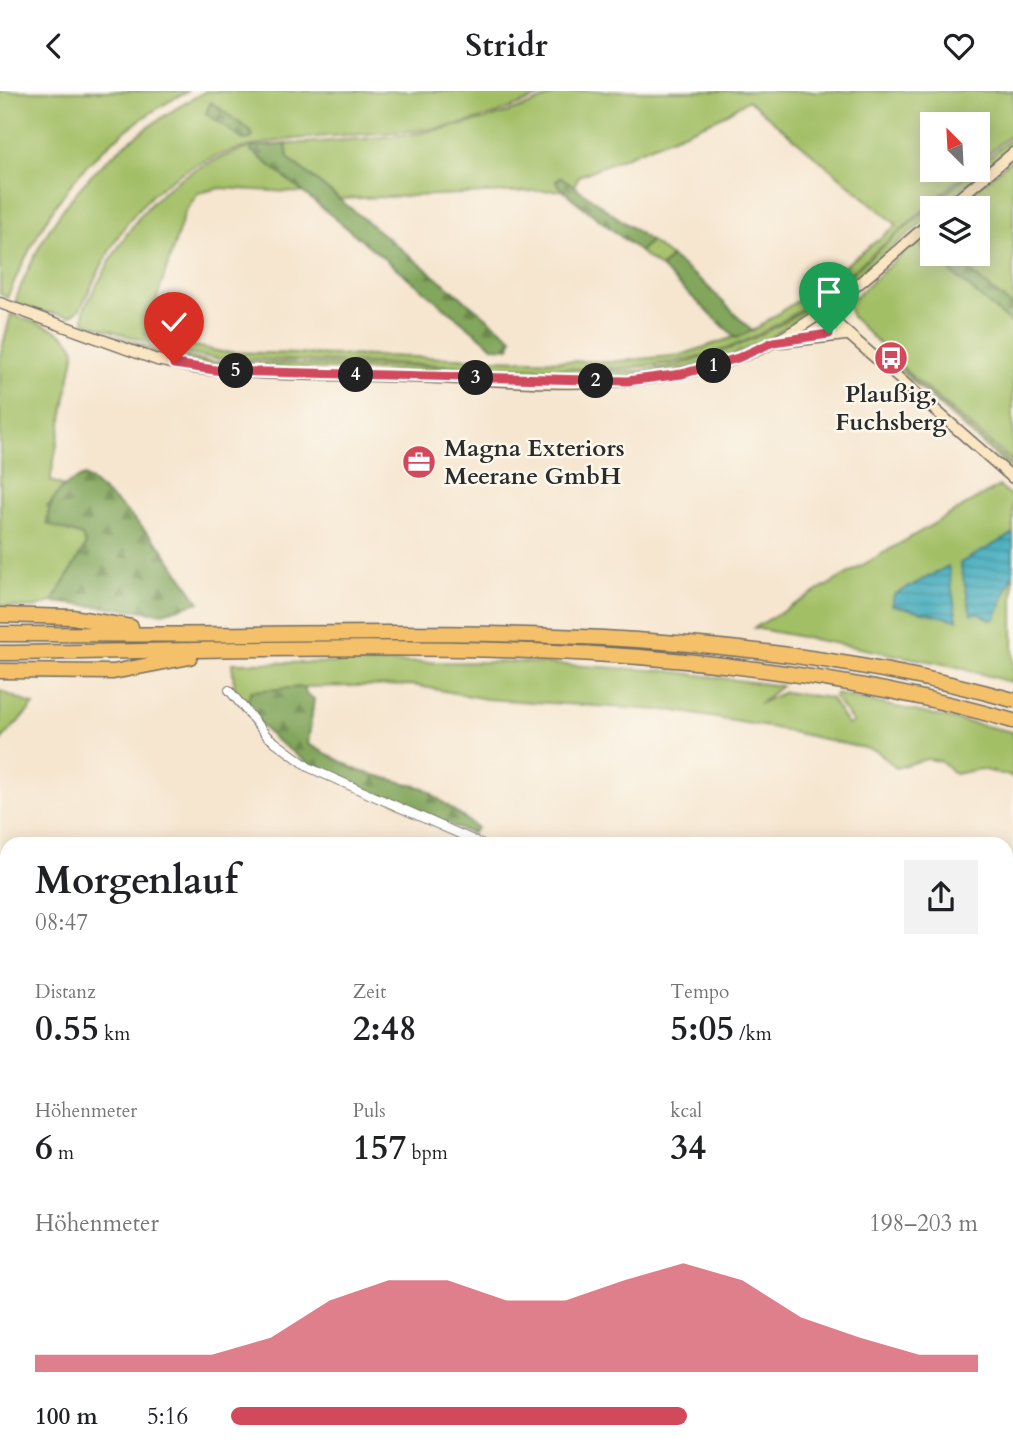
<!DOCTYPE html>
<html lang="de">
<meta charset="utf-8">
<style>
:root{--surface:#fff;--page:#f2f2f2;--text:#202124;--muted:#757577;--accent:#d1495b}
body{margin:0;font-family:Cardo,serif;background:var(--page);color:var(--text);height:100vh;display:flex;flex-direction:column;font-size:26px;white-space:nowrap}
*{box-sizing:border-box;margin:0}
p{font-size:23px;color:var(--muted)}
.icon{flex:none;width:38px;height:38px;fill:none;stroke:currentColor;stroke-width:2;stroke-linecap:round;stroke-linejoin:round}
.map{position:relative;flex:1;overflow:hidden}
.drawer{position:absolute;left:0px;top:746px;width:1013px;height:620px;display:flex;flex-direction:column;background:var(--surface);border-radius:21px 21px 0 0;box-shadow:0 4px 18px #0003}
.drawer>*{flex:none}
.needle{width:46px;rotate:336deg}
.controls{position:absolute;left:920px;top:21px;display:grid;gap:14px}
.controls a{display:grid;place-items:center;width:70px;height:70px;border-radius:0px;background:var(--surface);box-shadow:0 4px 18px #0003;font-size:35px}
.pin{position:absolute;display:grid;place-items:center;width:60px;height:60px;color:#fff;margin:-72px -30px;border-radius:50% 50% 50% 0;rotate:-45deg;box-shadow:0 0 7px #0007}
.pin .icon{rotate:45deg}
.km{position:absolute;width:35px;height:35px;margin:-18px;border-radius:50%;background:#222;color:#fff;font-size:19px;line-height:35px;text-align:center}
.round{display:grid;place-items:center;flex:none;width:74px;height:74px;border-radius:0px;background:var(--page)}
.headline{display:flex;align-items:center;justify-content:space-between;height:119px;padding:0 35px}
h1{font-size:38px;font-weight:700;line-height:52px}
.figures{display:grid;grid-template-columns:repeat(3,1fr);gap:10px;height:119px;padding:7px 35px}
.figures div{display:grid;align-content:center}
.figures b{font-size:35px;font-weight:700}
.figures small{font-size:19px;font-weight:400}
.figures p{font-size:19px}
.chart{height:196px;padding:14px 35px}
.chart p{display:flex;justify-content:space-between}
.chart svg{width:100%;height:126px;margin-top:7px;fill:var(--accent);opacity:.7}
ul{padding:0 35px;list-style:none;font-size:23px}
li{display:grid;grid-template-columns:112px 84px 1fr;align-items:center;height:52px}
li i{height:18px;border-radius:9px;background:var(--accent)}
header{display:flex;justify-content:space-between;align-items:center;height:91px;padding:0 35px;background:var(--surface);font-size:32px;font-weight:700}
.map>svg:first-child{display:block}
</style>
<header><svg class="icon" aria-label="back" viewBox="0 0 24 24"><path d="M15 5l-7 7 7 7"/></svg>Stridr<svg class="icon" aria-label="heart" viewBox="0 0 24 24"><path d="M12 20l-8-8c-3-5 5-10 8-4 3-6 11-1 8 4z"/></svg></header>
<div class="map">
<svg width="1013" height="1365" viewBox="0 0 1013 1365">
<defs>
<pattern id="forest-firs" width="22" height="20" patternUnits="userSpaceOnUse" patternTransform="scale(1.75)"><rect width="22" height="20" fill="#82a65b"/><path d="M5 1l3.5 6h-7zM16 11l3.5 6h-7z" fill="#6b874b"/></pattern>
<pattern id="garden-dots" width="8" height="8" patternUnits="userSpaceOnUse" patternTransform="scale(1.75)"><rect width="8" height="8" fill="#a3bf66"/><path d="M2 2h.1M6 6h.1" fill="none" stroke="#859b54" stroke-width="1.8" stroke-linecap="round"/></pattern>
<pattern id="water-rules" width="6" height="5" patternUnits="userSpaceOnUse" patternTransform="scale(1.75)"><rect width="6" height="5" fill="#40acbe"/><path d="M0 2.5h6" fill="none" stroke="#368c9b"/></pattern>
</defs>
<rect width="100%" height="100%" fill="#fbf7ec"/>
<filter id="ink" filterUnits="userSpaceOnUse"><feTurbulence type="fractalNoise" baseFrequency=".0143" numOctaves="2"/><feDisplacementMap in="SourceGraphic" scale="14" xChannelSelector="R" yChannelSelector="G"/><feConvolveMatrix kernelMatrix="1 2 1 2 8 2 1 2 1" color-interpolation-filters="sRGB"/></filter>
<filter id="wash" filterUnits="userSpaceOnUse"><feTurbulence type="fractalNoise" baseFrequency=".00686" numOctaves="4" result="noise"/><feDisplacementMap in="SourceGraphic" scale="28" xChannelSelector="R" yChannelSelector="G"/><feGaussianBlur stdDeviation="1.57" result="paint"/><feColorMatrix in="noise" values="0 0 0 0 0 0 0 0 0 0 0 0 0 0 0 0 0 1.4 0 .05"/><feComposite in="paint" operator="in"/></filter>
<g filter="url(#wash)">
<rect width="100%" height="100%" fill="#f6e6d0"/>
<!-- grass -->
<path fill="#a3bf66" stroke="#677548" stroke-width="2" d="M0,0H188C92,50 49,109 7,207L0,203Z
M206,0H552C515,16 477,32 436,37C329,52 207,30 132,126C110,153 96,187 80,218L70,225L40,220L15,212C18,200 24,188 29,177C65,95 130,42 206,0Z
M562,0H1013V42L978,71V33H933V79H970C900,137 817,222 733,255C654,286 569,277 486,275C398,273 310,270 222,268L186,263L84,231V218C129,134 154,83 253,56L251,60L306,102L221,97L198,102L185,121L145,244L222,261L609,271L681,264L752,240L816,197L897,134L748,9L719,27L579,85L574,95L561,86L557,90L562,99L339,108L288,67L286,53C389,46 466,45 562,0Z
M1013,46V55L939,117H933V123L837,201L834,197Z
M1013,67V216L949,163H978V117H954Z
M933,135V149L921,155L1013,234V371L914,287L852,226L847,213Z
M650,150L671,166L661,177L640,161Z
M826,204L830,206L776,243L735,263L688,277L648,283L608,285L217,275L164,265L80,238L84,235L174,264L212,271L641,280C715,270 766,246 826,204Z
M11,223C31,232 68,236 75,260L51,385V390L64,395L47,416L82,445L87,454L52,511L34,517L0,515V265Z
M894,269L913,289L1013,375V380L891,272Z
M999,395L1013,407V592L954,575L754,537Z
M517,571L668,580L781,595L759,613L784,601L830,607L848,634L853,631L834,606L835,603L1013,641V686L981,678L955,683L940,670L927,668L896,677L877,660L774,637L676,620L486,608L413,594L305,596L252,600L245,616L235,601L232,572Z
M0,600L34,614L0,650Z
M0,924L7,930V1311L0,1304Z
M0,1318L7,1326V1358H30L40,1365H0Z
M67,1358H190L187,1365H73Z
M230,1358H438L428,1365H228Z"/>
<!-- forest -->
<path fill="url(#forest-firs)" stroke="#566843" stroke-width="2" d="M211,11L249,39L253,45L251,48L243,49L206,22Z
M286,53L288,67L512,247L510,257L493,256L251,59L253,56Z
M561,86L574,95L650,150L640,161L562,99L556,90Z
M931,148L933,163H949L1013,216V234L921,155Z
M671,166L703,191L752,240L736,247L661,177Z
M85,385L123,417L161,456L199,511L163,522L52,511L86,454L82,445L47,433C48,408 62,392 85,385Z
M304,596L306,603L314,608L308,653L359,680L424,697L477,737L472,743L311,675L272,646L245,616L251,600Z"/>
<!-- garden -->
<path fill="url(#garden-dots)" stroke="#677548" stroke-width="2" d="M744,1358H995L998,1365H730Z"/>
<!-- water -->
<path fill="url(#water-rules)" stroke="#366c74" stroke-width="2" d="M1013,443V482L996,527L992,529L978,522L971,523L960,472Z
M948,475L957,529L892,514L894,504Z"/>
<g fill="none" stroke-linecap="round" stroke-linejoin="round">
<!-- stream -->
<path stroke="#40acbe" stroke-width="2.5" d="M0,1250H7"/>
</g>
</g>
<g filter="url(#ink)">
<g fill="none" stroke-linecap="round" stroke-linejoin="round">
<!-- street casing -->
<g stroke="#726c65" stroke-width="10">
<path id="street" d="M229,599L267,645L310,677L480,752
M1006,857L1013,852
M1006,1030L1013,1026
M1006,1122L1013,1136
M591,1358L596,1365"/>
</g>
<!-- secondary casing -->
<g stroke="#726c65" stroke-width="13">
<path id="secondary" d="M947,117L1013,62
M0,212L157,269L194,277C265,285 338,283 410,286C526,289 651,307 760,258C826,228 878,175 933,129
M823,221L1013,387
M780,251L846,244
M1006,800L1013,796
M1004,1358L1007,1365
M459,1365L470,1358"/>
</g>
<!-- highway casing -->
<g stroke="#726c65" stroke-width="17">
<path id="highway" d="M0,524L72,526L131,536
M0,543C84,543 169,544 253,543C508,540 766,540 1013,609
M0,562C336,559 686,535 1013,630
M0,580L113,581L190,566"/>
</g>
<!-- street -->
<use href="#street" stroke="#fff" stroke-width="8"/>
<!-- secondary -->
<use href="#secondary" stroke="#fbe6c3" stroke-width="10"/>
<!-- highway -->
<use href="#highway" stroke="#f4c16a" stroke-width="14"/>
</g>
</g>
<g fill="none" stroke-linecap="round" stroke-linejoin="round" filter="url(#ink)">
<!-- route casing -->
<g stroke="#fff" stroke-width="14">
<path id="route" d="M174,273L222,280L627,290L682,283L738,267L773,251L829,243"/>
</g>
<!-- route -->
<use href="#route" stroke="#d1495b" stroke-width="9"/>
</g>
<!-- icons -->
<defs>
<g id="bus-disc" transform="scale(1.75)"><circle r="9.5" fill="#d1495b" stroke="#fbf7ec"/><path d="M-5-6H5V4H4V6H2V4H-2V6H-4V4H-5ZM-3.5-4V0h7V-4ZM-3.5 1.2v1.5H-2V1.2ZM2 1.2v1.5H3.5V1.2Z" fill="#fff"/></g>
<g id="office-disc" transform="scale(1.75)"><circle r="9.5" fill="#d1495b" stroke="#fbf7ec"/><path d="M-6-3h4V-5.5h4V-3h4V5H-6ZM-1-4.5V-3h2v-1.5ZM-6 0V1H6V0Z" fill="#fff"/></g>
</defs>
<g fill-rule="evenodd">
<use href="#bus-disc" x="891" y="267"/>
<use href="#office-disc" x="419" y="371"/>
</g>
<g text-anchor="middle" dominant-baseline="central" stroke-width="5" stroke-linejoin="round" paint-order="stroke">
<!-- poi labels -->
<g font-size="24" font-weight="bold" fill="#2b2b2b" stroke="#fbf7ec">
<text x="891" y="303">Plaußig,<tspan x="891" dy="28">Fuchsberg</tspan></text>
<text x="444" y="357" text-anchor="start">Magna Exteriors<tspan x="444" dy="28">Meerane GmbH</tspan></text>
</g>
</g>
</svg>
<div class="controls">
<a><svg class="needle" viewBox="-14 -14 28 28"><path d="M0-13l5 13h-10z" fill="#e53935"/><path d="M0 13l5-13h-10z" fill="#757577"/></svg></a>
<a><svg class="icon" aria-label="layers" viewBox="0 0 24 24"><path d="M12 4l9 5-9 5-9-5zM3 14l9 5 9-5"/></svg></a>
</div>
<div class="pin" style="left:829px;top:243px;background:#1e9e55"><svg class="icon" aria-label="arrive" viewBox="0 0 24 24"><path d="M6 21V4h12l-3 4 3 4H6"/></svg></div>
<div class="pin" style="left:174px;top:273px;background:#d93025"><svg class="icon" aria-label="check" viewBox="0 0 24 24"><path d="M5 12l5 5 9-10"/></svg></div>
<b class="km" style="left:714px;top:275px">1</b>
<b class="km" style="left:596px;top:290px">2</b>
<b class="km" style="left:476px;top:287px">3</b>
<b class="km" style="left:356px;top:284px">4</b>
<b class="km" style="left:236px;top:280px">5</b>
<section class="drawer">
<div class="headline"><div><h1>Morgenlauf</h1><p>08:47</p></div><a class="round"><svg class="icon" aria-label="share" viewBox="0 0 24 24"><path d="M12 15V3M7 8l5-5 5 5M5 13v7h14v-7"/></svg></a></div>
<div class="figures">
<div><p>Distanz</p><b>0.55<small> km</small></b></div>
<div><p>Zeit</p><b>2:48</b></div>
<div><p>Tempo</p><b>5:05<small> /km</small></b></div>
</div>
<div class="figures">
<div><p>Höhenmeter</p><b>6<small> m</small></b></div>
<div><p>Puls</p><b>157<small> bpm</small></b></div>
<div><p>kcal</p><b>34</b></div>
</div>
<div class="chart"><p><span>Höhenmeter</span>198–203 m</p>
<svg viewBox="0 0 160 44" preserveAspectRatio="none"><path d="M0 44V38L10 38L20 38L30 38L40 32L50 19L60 12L70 12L80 19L90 19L100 12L110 6L120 12L130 25L140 32L150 38L160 38V44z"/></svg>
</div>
<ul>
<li><b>100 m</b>5:16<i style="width:61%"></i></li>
</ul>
</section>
</div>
